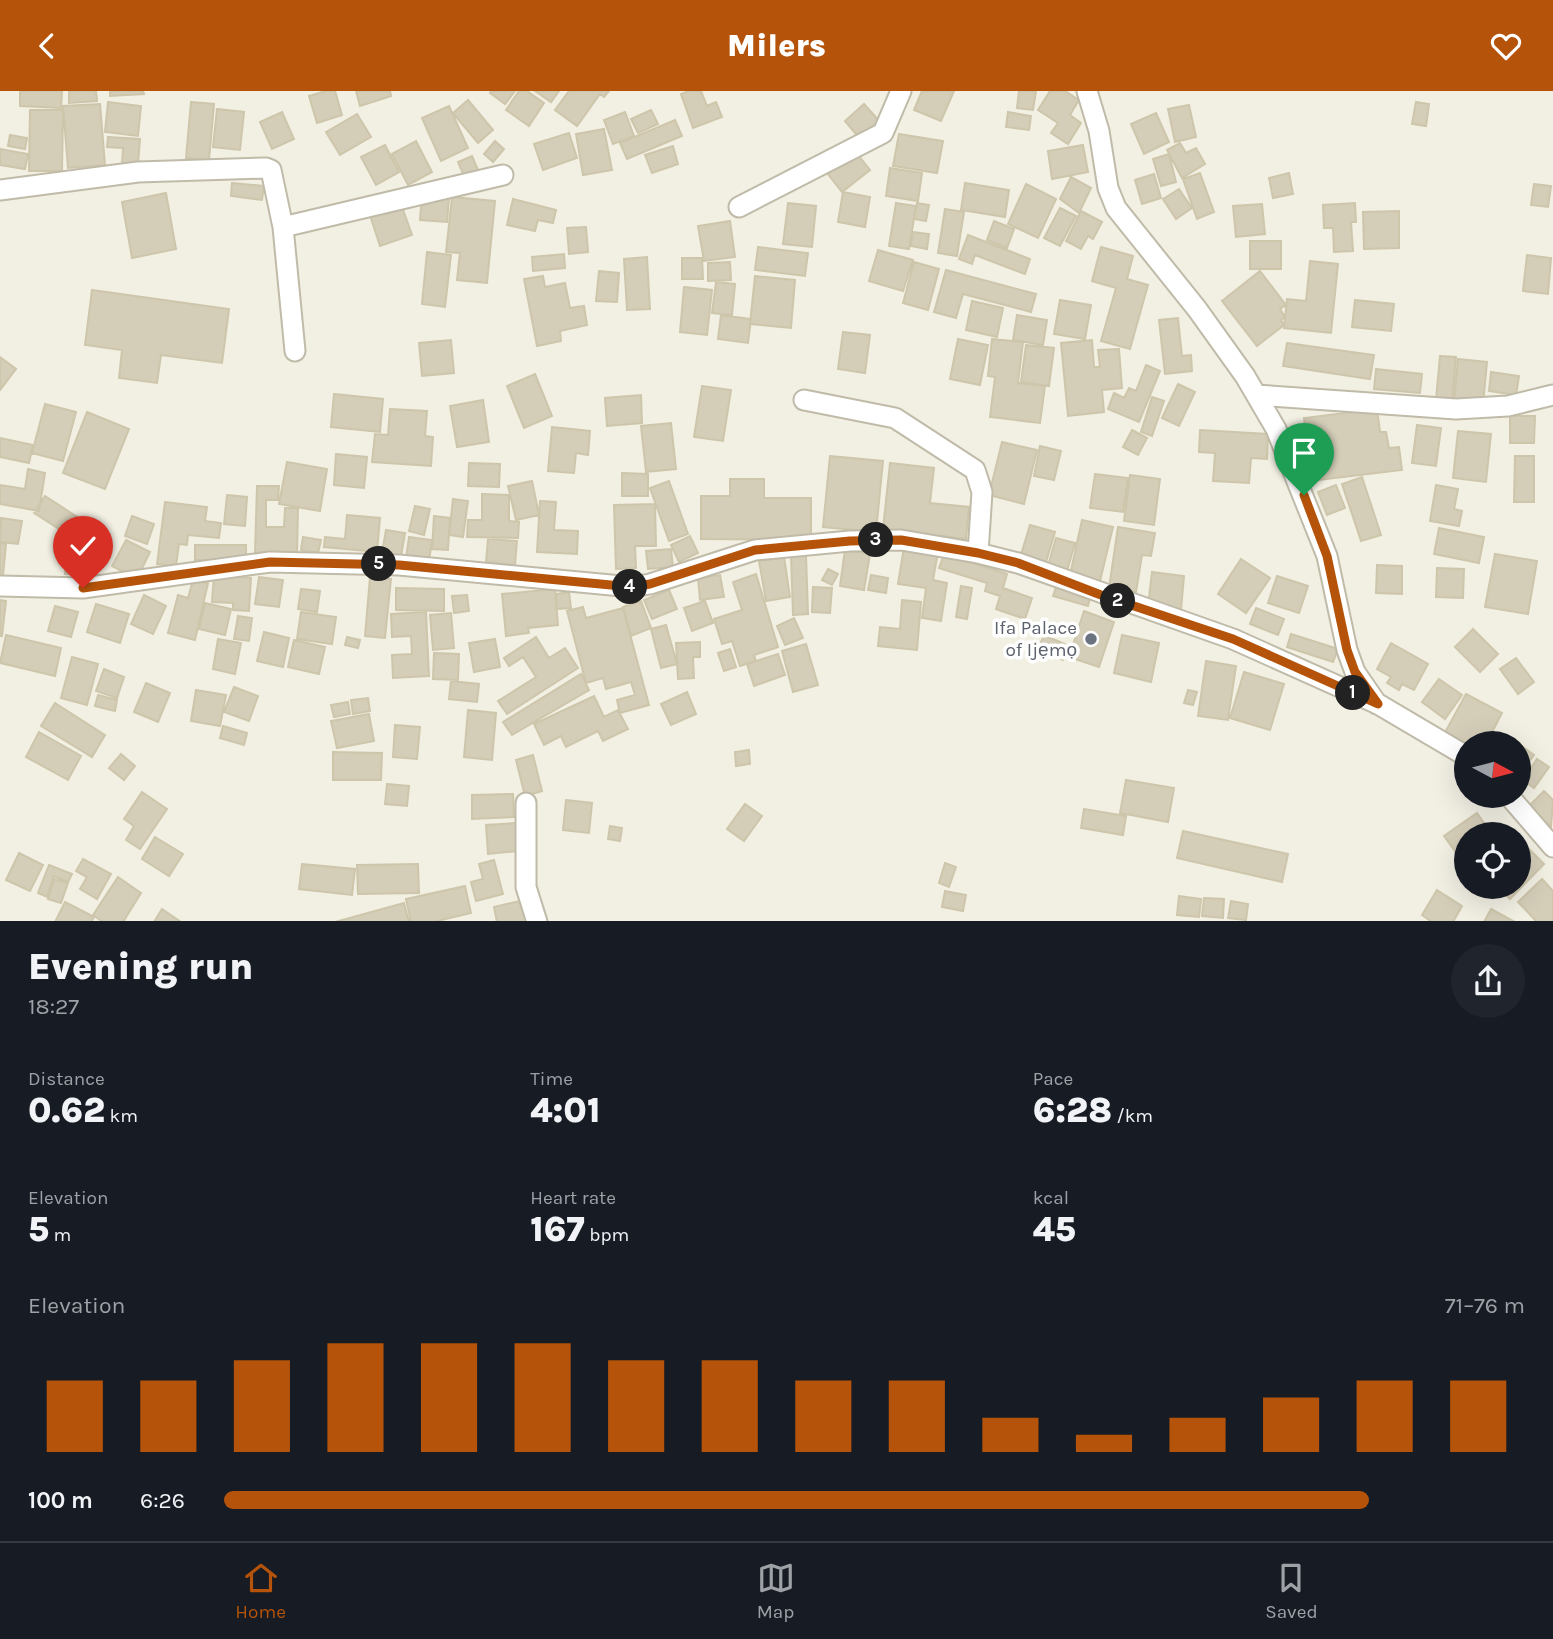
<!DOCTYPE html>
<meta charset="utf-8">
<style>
:root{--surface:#171b24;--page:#20242c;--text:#f1f3f6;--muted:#9ea1a6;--line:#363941;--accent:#b45309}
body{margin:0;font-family:Karla,sans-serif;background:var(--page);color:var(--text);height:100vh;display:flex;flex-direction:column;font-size:26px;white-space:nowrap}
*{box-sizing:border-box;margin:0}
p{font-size:23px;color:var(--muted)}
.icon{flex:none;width:38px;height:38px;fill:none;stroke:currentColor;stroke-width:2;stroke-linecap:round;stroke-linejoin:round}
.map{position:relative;height:830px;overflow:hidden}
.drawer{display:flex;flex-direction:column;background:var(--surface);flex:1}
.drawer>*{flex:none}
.needle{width:46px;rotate:97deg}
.fabs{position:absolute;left:1454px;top:640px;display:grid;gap:14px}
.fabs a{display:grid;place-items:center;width:77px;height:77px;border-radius:50%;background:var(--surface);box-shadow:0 7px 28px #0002;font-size:35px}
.pin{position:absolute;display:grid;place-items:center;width:60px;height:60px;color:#fff;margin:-72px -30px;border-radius:50% 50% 50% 0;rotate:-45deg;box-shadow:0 0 7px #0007}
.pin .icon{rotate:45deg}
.km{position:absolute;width:35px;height:35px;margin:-18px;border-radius:50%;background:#222;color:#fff;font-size:19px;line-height:35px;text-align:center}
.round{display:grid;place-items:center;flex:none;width:74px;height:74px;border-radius:37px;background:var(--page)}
.head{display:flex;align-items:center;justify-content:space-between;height:119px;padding:0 28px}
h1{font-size:38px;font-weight:800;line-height:52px}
.metrics{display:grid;grid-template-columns:repeat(3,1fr);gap:10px;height:119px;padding:7px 28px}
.metrics div{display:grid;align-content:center}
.metrics b{font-size:35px;font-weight:800}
.metrics small{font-size:19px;font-weight:400}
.metrics p{font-size:19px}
.chart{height:196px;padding:14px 28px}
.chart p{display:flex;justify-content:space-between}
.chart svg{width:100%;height:126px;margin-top:7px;stroke:var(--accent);stroke-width:6}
ul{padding:0 28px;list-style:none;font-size:23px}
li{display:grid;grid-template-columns:112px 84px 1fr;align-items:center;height:52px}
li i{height:18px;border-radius:9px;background:var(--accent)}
header{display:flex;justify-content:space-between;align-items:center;height:91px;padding:0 28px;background:var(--accent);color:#fff;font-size:32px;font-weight:800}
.dock{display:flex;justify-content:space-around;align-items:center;height:98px;border-top:2px solid var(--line);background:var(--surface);font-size:19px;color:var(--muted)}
.dock a{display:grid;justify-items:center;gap:4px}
.dock .on{color:var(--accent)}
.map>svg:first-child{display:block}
</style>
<header><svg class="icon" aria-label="back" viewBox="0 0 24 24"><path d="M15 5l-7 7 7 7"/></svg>Milers<svg class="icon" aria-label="heart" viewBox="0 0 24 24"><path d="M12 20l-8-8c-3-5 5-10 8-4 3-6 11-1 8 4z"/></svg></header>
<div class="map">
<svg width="1553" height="831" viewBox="0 0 1553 831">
<rect width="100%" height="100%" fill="#f2efe3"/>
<!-- building -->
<path fill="#d4cdb8" stroke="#cec6ab" stroke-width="2" d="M20,0H62L61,17L20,15Z
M69,0H96L97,10L69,12Z
M110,0H143L144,3L110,5Z
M326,0H335L342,24L317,32L309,5Z
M356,0H390L391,5L360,15Z
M491,0H515L505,13L490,2Z
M519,0H527L544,12L529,35L506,19Z
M535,0H559L551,11Z
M569,0H609L604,6L600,3L577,35L555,19Z
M689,0H701L707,15L716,11L722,26L693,37L681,3Z
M922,0H954L941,30L914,19Z
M1019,0H1036L1033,19L1017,17Z
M1050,0H1065L1079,9L1070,24L1081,32L1068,53L1051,42L1058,32L1038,19Z
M468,9L493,39L478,52L453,22Z
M108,11L141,15L138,45L105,41Z
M191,11L214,13L209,69L186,67Z
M1416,11L1429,13L1426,35L1412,33Z
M100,13L105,74L68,77L63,15Z
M864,13L881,32L861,49L845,30Z
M1189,14L1196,46L1175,51L1168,18Z
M449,15L468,57L441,70L422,27Z
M217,18L244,21L240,59L213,56Z
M30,19H63L62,80H29Z
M651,19L658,33L638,42L631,28Z
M282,21L294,48L272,58L260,31Z
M625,21L634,45L613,53L604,29Z
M1008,21L1031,25L1029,39L1006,36Z
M1156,22L1169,51L1144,63L1131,33Z
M357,23L371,46L340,64L326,41Z
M675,29L682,45L627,68L620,52Z
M604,38L612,79L583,84L576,43Z
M569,42L577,67L543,79L534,53Z
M899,43L943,50L937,82L893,75Z
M10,44L27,47L25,58L8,55Z
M108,46L140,48L138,73L122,72L123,57L107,56Z
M416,50L432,81L408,94L392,63Z
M495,50L504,58L493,71L484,63Z
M1180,52L1186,62L1196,57L1205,73L1182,87L1167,59Z
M385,54L399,81L376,94L361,66Z
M1083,54L1088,81L1052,88L1048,60Z
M673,55L678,73L652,82L645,64Z
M0,58L28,63L25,78L0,74Z
M855,60L870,79L842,101L827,82Z
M1169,63L1176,91L1161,95L1153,68Z
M472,65L478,79L464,85L458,71Z
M890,77L922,82L918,110L886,105Z
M1200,82L1214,121L1197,128L1183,88Z
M1289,82L1293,103L1273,107L1269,87Z
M1154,83L1161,107L1142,113L1135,89Z
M1071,86L1091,97L1079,122L1060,108Z
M232,92L264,95L262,109L231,105Z
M965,92L1009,99L1005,126L961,119Z
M1026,93L1056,108L1038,147L1008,133Z
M1534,93L1551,95L1548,116L1531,114Z
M1179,98L1192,117L1176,128L1163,108Z
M843,101L870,106L865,136L838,131Z
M166,102L176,158L132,167L122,111Z
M422,105L449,107L447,131L420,129Z
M452,106L495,110L487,192L457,189L460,162L446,161Z
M513,108L556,119L553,132L538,129L535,140L507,134Z
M788,112L816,115L812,156L783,153Z
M896,112L916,115L909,158L889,155Z
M917,112L929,114L926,130L914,128Z
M1355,112L1356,131H1351L1353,160L1334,161L1333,137H1324L1323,114Z
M401,113L412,144L380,155L370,124Z
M1262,113L1265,143L1236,146L1233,115Z
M1060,117L1076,125L1060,155L1044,147Z
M945,118L964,121L957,165L938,162Z
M1081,120L1102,131L1093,148L1088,145L1081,158L1066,150Z
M1399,120V157L1364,158L1363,121Z
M730,130L735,166L704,170L698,135Z
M994,130L1014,138L1007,157L987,149Z
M586,136L588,161L569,163L567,137Z
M913,141L929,143L927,158L911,155Z
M968,144L1030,168L1025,183L975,164L972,173L959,168Z
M1250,150H1281V178H1250Z
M758,156L808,162L805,185L755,179Z
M1101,156L1133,165L1127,188L1148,194L1130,258L1101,250L1116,197L1092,190Z
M878,159L913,169L903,200L869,190Z
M427,161L451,164L445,216L422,213Z
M564,163L565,177L533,180L532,166Z
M1527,164L1551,167L1548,203L1523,200Z
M647,166L650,218L627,219L624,168Z
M682,167H702L703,188H682Z
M1310,170L1338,173L1331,242L1284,237L1287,208L1306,210Z
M730,171L731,189L708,190V172Z
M914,171L939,178L928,219L903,212Z
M946,179L1036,203L1031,221L963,203L956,227L934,221Z
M599,180L619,182L617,211L596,210Z
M1260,180L1286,214L1280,218L1285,226L1281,229L1284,234L1257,255L1222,210Z
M543,185L545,196L565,192L570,217L584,215L587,234L560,240L561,250L537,255L524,188Z
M755,185L795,189L791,237L750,233Z
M716,191L735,193L732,224L712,222Z
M684,196L712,199L707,244L680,241Z
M92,199L229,218L222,272L161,264L157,292L119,287L122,259L85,254Z
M1060,209L1091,214L1085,248L1054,243Z
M1355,209L1394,213L1391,240L1352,236Z
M972,210L1003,217L997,246L966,239Z
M721,224L751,228L748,252L718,248Z
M1017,224L1047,229L1043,254L1013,249Z
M1178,227L1182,265L1191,264L1192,280L1165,283L1159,229Z
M843,241L870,244L865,282L838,278Z
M958,248L988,254L980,294L950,288Z
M992,248L1023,251L1018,292L1045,295L1040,332L990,326L995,286L988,285Z
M451,249L454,282L422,285L419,252Z
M1092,249L1094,276H1100L1098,259L1119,258L1122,297L1102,299L1104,321L1068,325L1061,252Z
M1287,252L1374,264L1370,288L1283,275Z
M1026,254L1054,257L1049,295L1021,291Z
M1440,265L1456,266L1452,311L1436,309Z
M0,266L16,278L0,299Z
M1458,268L1487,271L1483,314L1454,311Z
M1146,274L1160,280L1139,331L1108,318L1114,302L1124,307L1129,297L1136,300Z
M1376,278L1422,283L1420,302L1374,298Z
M1491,281L1519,285L1516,304L1489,300Z
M535,283L552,325L524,337L507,295Z
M1178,293L1195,301L1179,335L1162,327Z
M702,295L731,299L723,350L694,346Z
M334,303L383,308L380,341L331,336Z
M641,304L642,332L607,335L605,307Z
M1152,306L1164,310L1152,345L1141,341Z
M483,309L489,351L457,356L450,315Z
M45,313L76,321L63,370L32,362Z
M390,318L427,320L425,345L433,346L431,375L372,371L375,343L388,344Z
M1377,318L1380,341H1386L1389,357L1399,356L1402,379L1311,390L1304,327Z
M87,321L129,338L105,398L63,382Z
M1510,325H1535L1534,352H1510Z
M671,332L676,378L646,381L641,335Z
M1417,334L1441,337L1436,375L1412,372Z
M552,336L590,340L588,364L576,362L574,382L548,380Z
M1132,339L1147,347L1138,364L1123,356Z
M1200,339L1268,343L1267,368L1251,367L1249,392L1213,390L1215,362L1199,361Z
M1458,340L1491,343L1486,391L1453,387Z
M0,347L33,354L29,372L0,366Z
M1002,351L1037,359L1024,413L989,404Z
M1040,355L1061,360L1054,389L1034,385Z
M336,363L367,366L364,397L334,394Z
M830,365L883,370L876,441L823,436Z
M1515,365H1534V411H1514Z
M287,371L327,378L320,420L279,413Z
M469,372L500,373L499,396L468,395Z
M890,372L934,377L930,412L969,416L966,448L883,438Z
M28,378L45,382L39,420L0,413V394L25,398Z
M622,382L648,383V405H622Z
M1095,383L1128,387L1123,421L1090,417Z
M1130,384L1160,388L1154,434L1124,430Z
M1362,386L1381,444L1361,450L1342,393Z
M730,388H764V407H811V449L701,448V405H730Z
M532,390L539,424L516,429L508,395Z
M669,390L688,443L669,450L650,397Z
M1336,394L1345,417L1327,424L1318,401Z
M1436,394L1458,398L1454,418L1462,420L1459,435L1430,430Z
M257,395H279L278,409H266V436H284L285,417H298L297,463L255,462Z
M482,403L509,404V430L519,431L518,447L467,446L468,429H482Z
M227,404L247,406L245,435L224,433Z
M45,405L99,440L89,457L34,422Z
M453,408L468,410L463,446L449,444Z
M540,410L556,411L554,439L578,440L577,463L537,461Z
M165,411L207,416L205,430L221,432L219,447L188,444L187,454L179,453L176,475L157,473Z
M655,413L656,455H635L636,477L616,478L614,414Z
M415,415L430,418L424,444L409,440Z
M347,424L380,427L377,461L324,456L325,446L345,448Z
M132,425L154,433L147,453L125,445Z
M434,425L450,427L448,459L432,458Z
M1,427L22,430L18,453L0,451Z
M1082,429L1113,436L1100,490L1070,484Z
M1030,434L1055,441L1044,478L1019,470Z
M1118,436L1155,442L1151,465L1142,464L1136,501L1109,497Z
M1439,437L1484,446L1479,472L1434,463Z
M386,439L405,442L401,465L382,462Z
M690,445L698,462L679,471L671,454Z
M303,446L321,449L318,462L301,459Z
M409,446L432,449L429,470L406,467Z
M1056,447L1075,452L1067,480L1048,475Z
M488,448L517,450L515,474L486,471Z
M126,449L150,461L137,488L112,475Z
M0,452L6,453L3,485L0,484Z
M195,454H246V469H195Z
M904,456L938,461L933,489L947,492L941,530L922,527L926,497L898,493Z
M671,458L673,476L648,478L646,460Z
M845,459L870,463L864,499L840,495Z
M944,463L1007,483L1003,497L1032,507L1025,528L996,518L1000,505L985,500L987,492L939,477Z
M1495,463L1537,470L1528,523L1485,516Z
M66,464L91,465L90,484L65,483Z
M791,464H806L808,523L793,524Z
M784,466L790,506L766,510L759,470Z
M1241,468L1270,487L1246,522L1218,503Z
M1377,474L1402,475V503L1376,502Z
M1437,477L1464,478L1463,507L1436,506Z
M828,478L838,483L832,494L822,489Z
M1152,481L1184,485L1181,519L1148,515Z
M756,483L778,556L754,564L756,570L740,575L732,550L722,553L714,528L742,519L733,491Z
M214,484L251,487L249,520L233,519V512L212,511Z
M720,484L724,506L700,509L698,487Z
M871,484L888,487L886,502L868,499Z
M1277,485L1308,495L1299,522L1268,512Z
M259,486L283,489L279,516L255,513Z
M370,486L391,488L385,547L365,545Z
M193,489L208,492L195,549L168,542L178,504L188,507Z
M1057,493L1091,503L1088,515L1053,505Z
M961,495L972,497L967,528L956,526Z
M813,496L832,497L830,522L812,521Z
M396,497L444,498V520L396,519Z
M301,498L320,500L317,521L298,518Z
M555,498L558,534L528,537L529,542L506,545L502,503Z
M669,499L677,518L652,528L644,509Z
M569,501L571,517L557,518L556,503Z
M144,504L166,515L153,543L131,533Z
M467,504L469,520L454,522L452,505Z
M0,509L6,510L2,545H0Z
M902,509L921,511L917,559L878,555L880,536L900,538Z
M641,510L651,537L631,545L623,516Z
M705,510L713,532L692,540L684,517Z
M205,512L231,518L225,544L199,538Z
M96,513L129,523L120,552L87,541Z
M55,515L78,521L71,546L48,540Z
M583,516L586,527L623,517L649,614L620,622L617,609L635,604L631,591L606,598L603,587L586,592L567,520Z
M1256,517L1284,528L1278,544L1250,533Z
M1084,520L1114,531L1099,576L1069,566Z
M301,521L336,526L332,553L297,548Z
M426,521L429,585L393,587L392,564L412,563L411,545L392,546L391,523Z
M451,522L454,557L433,559L430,524Z
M238,525L252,527L249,550L234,548Z
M794,527L803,547L785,554L777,535Z
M666,534L677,573L661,577L651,538Z
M1473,538L1498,563L1480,581L1455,556Z
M264,541L289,547L283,576L257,570Z
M1291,543L1338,558L1333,571L1287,556Z
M6,544L61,557L55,585L0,572Z
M1044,544L1069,555L1063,569L1038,558Z
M1122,544L1159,552L1151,591L1114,582Z
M347,546L360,549L358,557L345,554Z
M536,546L549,567L565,557L578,577L507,623L498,610L536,586L523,566L509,575L504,567Z
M218,548L241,552L235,583L213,578Z
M495,548L500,576L474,581L469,552Z
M294,549L325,556L319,583L288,576Z
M700,551V566H693L694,587L678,588L676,552Z
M1391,552L1428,573L1414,599L1402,593L1399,599L1387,592L1391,586L1377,578Z
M806,553L818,594L793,601L782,560Z
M730,558L736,576L724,580L718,562Z
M434,562L459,563L458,589L433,588Z
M778,563L785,584L754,595L747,573Z
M72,566L98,573L87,614L61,607Z
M1516,567L1534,591L1518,603L1500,578Z
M1206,570L1236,575L1228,629L1198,625Z
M104,578L124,586L117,607L96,600Z
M1244,581L1284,593L1270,639L1230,627Z
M581,583L589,599L512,644L503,631Z
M1439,588L1462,604L1445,628L1422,611Z
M451,590L479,593L477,611L449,608Z
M146,592L170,602L158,631L134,621Z
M234,596L258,605L249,630L224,621Z
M196,599L226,604L220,635L191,630Z
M1188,599L1197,601L1193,614L1184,612Z
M687,601L696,623L671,634L661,613Z
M1466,603L1502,622L1486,653H1466V658L1443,645Z
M98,604L117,609L115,620L95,615Z
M594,605L604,626L618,619L628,638L603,650L598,640L566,656L561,645L544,654L534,633Z
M368,607L370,620L353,623L351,609Z
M348,611L350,623L334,626L331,614Z
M55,612L105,644L92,666L41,635Z
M468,619L496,622L492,669L464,666Z
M369,623L374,650L337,657L331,630Z
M395,634L420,636L417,668L393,666Z
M223,635L247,642L244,654L220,647Z
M39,641L81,665L68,689L26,666Z
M1519,653L1534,664L1519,685Z
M749,659L750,673L736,675L735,661Z
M333,661L382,662L381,689H333Z
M121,663L135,675L124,689L109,677Z
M533,664L542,700L525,705L516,669Z
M1537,668L1549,676L1534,697L1523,689Z
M1126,689L1174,697L1168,731L1120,722Z
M387,693L409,695L407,715L385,713Z
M1544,700L1553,709L1551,736L1529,715Z
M142,701L167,718L140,758L126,749L134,735L124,728Z
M513,703L514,726L472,728V704Z
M566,709L592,712L589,742L563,739Z
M745,713L762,725L744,750L727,738Z
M1084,718L1126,725L1123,744L1081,737Z
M1477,722L1492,743L1466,744V762L1460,767L1444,745Z
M516,732L518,760L488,763L486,734Z
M610,735L622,737L620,750L608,748Z
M1183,740L1288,763L1282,791L1177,767Z
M155,746L183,763L169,785L142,768Z
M1528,757L1544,773L1510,808L1498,796H1519V766Z
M19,762L43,774L30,800L6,789Z
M83,768L111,783L97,808L80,798L87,786L76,780Z
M494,769L503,803L476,810L471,791L483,788L479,773Z
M945,772L956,776L949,796L939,792Z
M302,773L355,778L352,804L299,798Z
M418,773L419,802L358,803L357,774Z
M49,774L72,783L68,791L54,785L47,806L38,802Z
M118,786L141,802L123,831H103L93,824Z
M54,788L68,792L61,812L48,808Z
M1542,788L1553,800V831H1537L1518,811Z
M465,795L471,822L433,831H411L406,808Z
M1437,799L1462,815L1453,831H1432L1422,824Z
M945,800L966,804L963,820L942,816Z
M1179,805L1201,808L1199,826L1177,824Z
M1204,807L1224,808L1223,827L1202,825Z
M524,809L529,831H497L494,816Z
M1231,810L1248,813L1246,829L1228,827Z
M65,811L94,826L91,831H55Z
M404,812L409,831H335Z
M162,818L181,831H154Z
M1491,818L1515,831H1484Z"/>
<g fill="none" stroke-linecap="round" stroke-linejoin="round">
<!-- minor casing -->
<g stroke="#c0bba8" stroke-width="23">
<path id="minor" d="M1087,0L1099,40L1108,97L1116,117L1197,218L1245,285L1276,338L1327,465L1347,559L1355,581L1377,613
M0,99L138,81L266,77L271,79L283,136L295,260
M739,116L883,42L901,0
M283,136L503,84
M1256,304L1456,318L1508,315L1553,304
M804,309L895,327L975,379L982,401L978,462
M0,495L83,497L270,471L399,474L632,496L650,493L755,459L850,450L901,449L978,462L1018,472L1233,548L1378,613L1466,665
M1509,705L1553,756
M526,712V796L537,831"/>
</g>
<!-- minor -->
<use href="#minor" stroke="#fff" stroke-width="19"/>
</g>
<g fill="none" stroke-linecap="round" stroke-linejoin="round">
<!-- route casing -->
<g stroke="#fff" stroke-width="14">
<path id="route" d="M83,497L270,471L399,474L632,496L650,493L755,459L850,450L901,449L978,462L1018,472L1101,504L1233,548L1378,613L1355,581L1347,559L1327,465L1304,404"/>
</g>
<!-- route -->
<use href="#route" stroke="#b45309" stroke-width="9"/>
</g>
<!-- markers -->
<circle fill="#6b7280" stroke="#fff" stroke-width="2.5" cx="1091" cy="548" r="7"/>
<g text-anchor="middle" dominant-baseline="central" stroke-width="7" stroke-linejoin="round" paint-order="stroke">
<!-- worship labels -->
<g font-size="19" fill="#5b616d" stroke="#fff" text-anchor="end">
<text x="1077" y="537">Ifa Palace<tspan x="1077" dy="22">of Ijẹmọ</tspan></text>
</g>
</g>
</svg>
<div class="fabs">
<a><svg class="needle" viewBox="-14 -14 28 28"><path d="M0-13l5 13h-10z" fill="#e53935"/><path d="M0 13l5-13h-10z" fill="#9ea1a6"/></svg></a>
<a><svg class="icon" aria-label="locate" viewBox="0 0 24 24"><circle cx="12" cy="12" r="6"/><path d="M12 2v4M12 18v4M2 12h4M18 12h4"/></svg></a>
</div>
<div class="pin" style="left:1304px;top:404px;background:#1e9e55"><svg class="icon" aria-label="arrive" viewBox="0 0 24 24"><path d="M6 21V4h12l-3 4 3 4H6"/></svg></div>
<div class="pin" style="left:83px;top:497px;background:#d93025"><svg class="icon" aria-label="check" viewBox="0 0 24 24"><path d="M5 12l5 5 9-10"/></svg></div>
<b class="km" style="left:1353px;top:602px">1</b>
<b class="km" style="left:1118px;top:510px">2</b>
<b class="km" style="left:876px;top:449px">3</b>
<b class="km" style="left:630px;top:496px">4</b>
<b class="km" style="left:379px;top:473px">5</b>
</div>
<section class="drawer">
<div class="head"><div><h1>Evening run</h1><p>18:27</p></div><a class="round"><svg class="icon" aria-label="share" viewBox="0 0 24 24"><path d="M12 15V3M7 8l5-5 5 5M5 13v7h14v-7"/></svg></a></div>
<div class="metrics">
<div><p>Distance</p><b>0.62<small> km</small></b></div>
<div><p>Time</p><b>4:01</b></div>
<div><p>Pace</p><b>6:28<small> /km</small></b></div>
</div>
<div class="metrics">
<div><p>Elevation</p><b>5<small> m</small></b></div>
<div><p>Heart rate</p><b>167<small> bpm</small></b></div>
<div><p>kcal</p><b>45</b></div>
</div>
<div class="chart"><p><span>Elevation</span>71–76 m</p>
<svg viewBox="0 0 160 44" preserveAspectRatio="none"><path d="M5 44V19M15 44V19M25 44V12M35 44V6M45 44V6M55 44V6M65 44V12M75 44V12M85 44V19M95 44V19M105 44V32M115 44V38M125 44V32M135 44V25M145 44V19M155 44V19"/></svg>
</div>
<ul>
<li><b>100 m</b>6:26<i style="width:88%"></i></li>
</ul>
</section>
<nav class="dock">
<a class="on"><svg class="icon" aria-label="home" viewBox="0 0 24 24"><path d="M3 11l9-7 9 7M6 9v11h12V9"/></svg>Home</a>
<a><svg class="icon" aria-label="map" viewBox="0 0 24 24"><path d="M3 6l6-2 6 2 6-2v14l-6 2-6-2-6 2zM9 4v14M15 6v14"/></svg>Map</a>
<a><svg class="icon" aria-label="saved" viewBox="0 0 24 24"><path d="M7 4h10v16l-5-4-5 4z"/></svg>Saved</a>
</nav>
